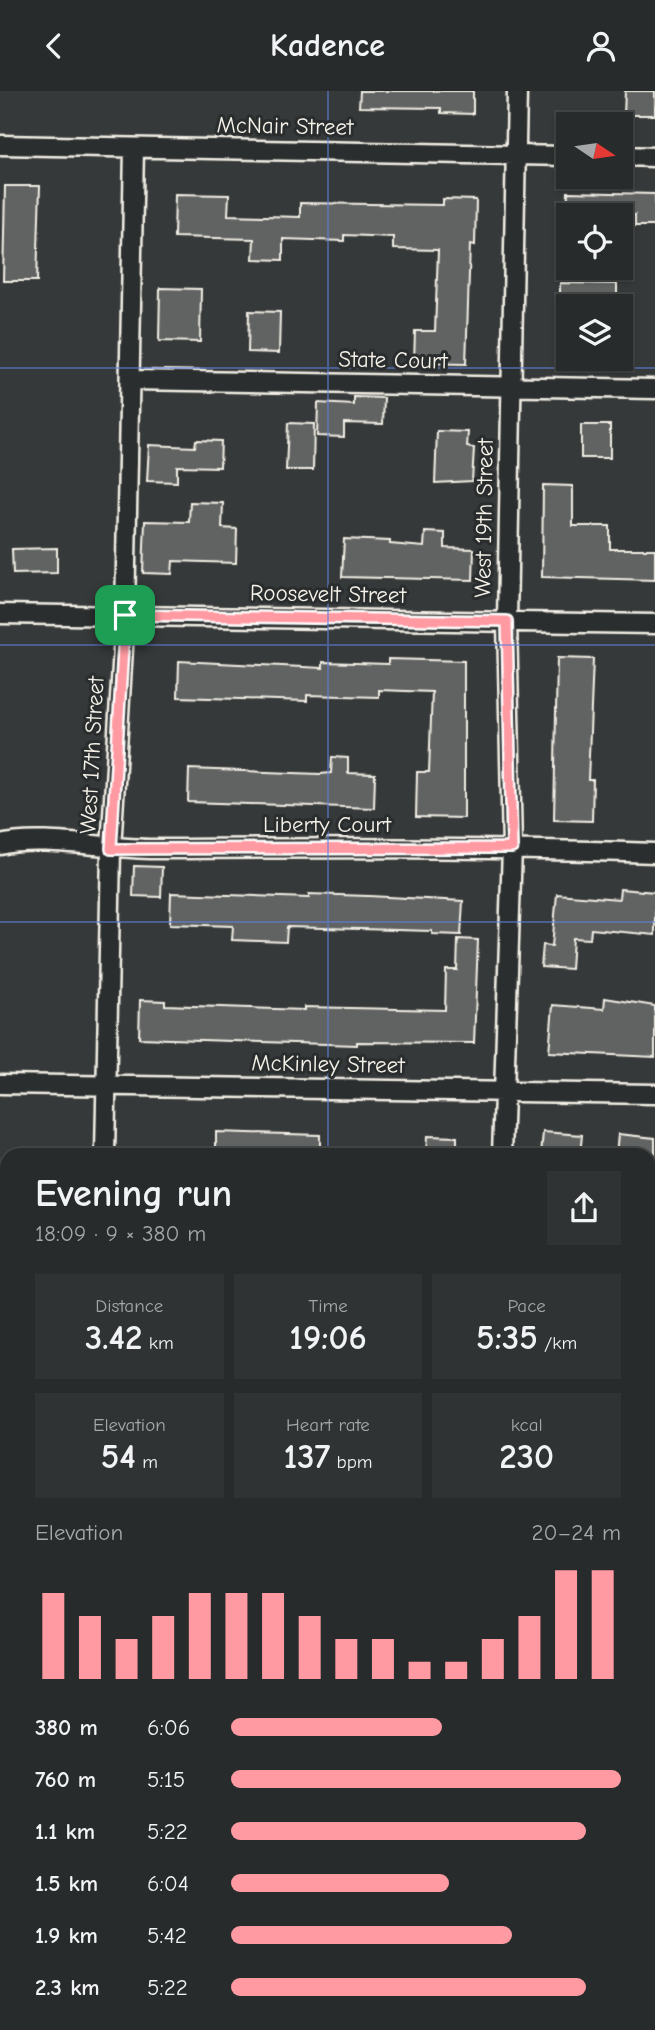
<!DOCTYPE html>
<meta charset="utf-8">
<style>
:root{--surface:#282b2b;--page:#303333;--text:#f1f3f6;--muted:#a5a7a9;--line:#444747;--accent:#ff9aa2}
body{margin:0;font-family:"Comic Neue",sans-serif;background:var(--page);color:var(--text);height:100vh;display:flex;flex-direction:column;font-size:26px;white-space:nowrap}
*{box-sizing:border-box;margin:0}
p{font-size:23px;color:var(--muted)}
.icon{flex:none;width:38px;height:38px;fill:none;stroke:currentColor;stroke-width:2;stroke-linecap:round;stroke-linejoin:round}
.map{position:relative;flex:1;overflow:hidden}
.side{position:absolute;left:0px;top:1057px;width:656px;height:882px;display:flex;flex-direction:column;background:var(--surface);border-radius:21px 21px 0 0;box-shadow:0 2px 5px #0004,0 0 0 2px var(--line)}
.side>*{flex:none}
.needle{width:46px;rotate:103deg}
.fabs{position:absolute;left:556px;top:21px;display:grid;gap:14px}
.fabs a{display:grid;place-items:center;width:77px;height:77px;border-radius:0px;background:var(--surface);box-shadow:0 2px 5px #0004,0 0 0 2px var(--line);font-size:35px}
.pin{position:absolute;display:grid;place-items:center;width:60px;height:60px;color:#fff;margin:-30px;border-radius:14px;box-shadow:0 4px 10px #0006}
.round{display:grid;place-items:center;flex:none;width:74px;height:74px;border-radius:0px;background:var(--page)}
.overview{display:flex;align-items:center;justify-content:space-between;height:119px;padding:0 35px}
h1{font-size:38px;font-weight:800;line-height:52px}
.stats{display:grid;grid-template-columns:repeat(3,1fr);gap:10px;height:119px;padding:7px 35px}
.stats div{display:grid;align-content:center;border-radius:0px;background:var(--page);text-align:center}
.stats b{font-size:35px;font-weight:800}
.stats small{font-size:19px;font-weight:400}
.stats p{font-size:19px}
.chart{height:196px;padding:14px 35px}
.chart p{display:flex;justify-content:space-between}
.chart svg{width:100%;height:126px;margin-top:7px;stroke:var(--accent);stroke-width:6}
ul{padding:0 35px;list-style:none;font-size:23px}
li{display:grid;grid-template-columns:112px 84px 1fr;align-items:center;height:52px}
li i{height:18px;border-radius:9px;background:var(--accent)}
header{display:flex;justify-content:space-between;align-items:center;height:91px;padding:0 35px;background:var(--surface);font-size:32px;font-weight:800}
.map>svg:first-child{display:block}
</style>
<header><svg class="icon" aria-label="back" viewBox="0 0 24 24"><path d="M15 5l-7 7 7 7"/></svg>Kadence<svg class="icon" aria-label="person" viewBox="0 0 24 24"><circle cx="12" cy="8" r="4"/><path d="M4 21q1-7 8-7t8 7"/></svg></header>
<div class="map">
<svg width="655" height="1939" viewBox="0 0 655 1939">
<rect width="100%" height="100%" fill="#363939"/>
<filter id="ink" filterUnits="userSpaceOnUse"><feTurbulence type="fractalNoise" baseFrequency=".0143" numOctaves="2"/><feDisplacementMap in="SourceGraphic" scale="14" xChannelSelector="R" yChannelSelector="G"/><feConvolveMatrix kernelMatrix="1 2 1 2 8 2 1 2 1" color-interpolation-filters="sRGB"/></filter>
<g filter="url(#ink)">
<!-- building -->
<path fill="#616362" stroke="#f4f1e8" stroke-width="2" d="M360,0H473V23L441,22V17L359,16Z
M625,0H655V24H624Z
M5,95H40L37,190H3Z
M568,101L655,103V135H635V124H567Z
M175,103L229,104L228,124L300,126V112L443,114V108L476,109L475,154L470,153L466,273L414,272L415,240H435L438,159L393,158V146L344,144V150L283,148V169L253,168L254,148L174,146Z
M560,192L617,193V215H560Z
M160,197L201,198L200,251L159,250Z
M249,220L280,221L279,262L248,261Z
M354,306L384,307L383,333L344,332V346L317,345L318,312L354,314Z
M288,332L314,333L313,379H286Z
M581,334H610V367H581Z
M437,340L468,341L467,356L474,357L472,390L435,392Z
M196,349L221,350L220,376L177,375V391L147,390L149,354L195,356Z
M543,394L573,395V435H610V458H655V489L542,486Z
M190,411L223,412L222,437L237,438L236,472L173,470L172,483L143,482L145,430L189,431Z
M425,441L445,442V457L474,458L473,489L342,486L344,448L390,450V453L424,456Z
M57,457V482L13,483L12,458Z
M557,567L593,568L588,689H593L592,730L554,729Z
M388,568L464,570V727L416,726L417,681H429L432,601L379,599V606L307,604V610L178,606L179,570L323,577V571L388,573Z
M332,666L348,667V682L375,683L374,717L188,711L189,678L320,683L331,682Z
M134,775L162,776L161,806L133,805Z
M620,798L655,801V844L591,838L590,848L573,847L571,878L541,876L543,854L552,855L557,803L619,808Z
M171,802L309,807V803L369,805L463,810L461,844L432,843V840L287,836L286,851L232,849L233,835L170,833Z
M458,848L478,849L474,952L357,951V954L139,947L140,909L165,910V914L304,919V916L445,919L446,879H457Z
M605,907L655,915V966L549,961L553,914L604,918Z
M216,1041L320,1044V1064H216Z
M543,1041L582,1044L580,1064H541Z
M618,1043L655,1047V1064H616Z
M427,1045L457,1046V1064H426Z"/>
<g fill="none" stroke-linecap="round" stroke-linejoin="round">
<!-- minor casing -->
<g stroke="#f4f1e8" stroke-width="23">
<path id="minor" d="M0,54L569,65
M621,65L655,66
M130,289L655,298
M0,523L655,533
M0,754C40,744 108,758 154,758C321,757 488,756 655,762
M0,993L655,1003
M105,1064L111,758L125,524L134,57
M502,1064L512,757L507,530L517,0
M0,1460H7
M649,1470H655
M0,1932L655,1937"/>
</g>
<!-- minor -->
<use href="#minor" stroke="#2a2d2e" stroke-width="18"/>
</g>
</g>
<g fill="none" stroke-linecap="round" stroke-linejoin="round" filter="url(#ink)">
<!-- route casing -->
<g stroke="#fff" stroke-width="14">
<path id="route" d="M125,524L507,530L512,757L111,758Z"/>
</g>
<!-- route -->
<use href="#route" stroke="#ff9aa2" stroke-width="9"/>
</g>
<!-- grid -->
<path fill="none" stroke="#5e7fdd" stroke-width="2" stroke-opacity="0.55" d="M328,0V1064M0,277H655M0,554H655M0,831H655M0,1108H7M649,1108H655M0,1385H7M649,1385H655M0,1662H7M649,1662H655M328,1932V1939"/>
<g text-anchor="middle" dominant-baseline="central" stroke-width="6" stroke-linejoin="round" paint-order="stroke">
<!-- street labels -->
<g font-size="23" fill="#f4f1e8" stroke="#2a2d2e">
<text transform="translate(285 35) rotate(1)">McNair Street</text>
<text transform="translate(393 269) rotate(1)">State Court</text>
<text transform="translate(484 427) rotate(-89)">West 19th Street</text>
<text transform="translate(328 503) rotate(1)">Roosevelt Street</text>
<text transform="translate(92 664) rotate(-87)">West 17th Street</text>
<text x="327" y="733">Liberty Court</text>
<text transform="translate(328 973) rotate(1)">McKinley Street</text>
</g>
</g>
</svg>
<div class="fabs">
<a><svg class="needle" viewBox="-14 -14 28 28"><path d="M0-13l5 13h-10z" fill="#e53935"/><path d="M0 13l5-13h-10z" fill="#a5a7a9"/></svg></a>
<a><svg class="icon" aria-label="locate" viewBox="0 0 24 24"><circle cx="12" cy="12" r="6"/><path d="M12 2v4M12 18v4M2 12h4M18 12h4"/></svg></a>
<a><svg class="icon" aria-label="layers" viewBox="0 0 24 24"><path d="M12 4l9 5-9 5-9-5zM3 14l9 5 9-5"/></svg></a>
</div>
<div class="pin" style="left:125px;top:524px;background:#1e9e55"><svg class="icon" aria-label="arrive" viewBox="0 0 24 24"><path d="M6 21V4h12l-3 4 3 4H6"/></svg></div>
<section class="side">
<div class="overview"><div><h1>Evening run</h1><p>18:09 · 9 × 380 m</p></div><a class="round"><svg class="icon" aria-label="share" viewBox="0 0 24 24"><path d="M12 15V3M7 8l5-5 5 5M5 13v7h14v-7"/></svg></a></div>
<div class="stats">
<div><p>Distance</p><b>3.42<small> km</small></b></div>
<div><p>Time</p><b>19:06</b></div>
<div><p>Pace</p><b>5:35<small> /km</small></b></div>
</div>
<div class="stats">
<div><p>Elevation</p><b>54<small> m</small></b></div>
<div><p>Heart rate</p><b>137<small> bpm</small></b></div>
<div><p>kcal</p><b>230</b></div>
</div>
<div class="chart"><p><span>Elevation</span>20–24 m</p>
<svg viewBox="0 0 160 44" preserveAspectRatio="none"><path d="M5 44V14M15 44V22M25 44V30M35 44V22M45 44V14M55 44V14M65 44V14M75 44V22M85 44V30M95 44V30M105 44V38M115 44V38M125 44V30M135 44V22M145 44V6M155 44V6"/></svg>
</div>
<ul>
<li><b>380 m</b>6:06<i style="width:54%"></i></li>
<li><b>760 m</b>5:15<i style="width:100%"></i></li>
<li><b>1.1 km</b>5:22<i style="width:91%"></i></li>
<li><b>1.5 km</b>6:04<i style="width:56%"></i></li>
<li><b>1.9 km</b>5:42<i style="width:72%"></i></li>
<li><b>2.3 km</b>5:22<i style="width:91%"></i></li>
</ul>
</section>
</div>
